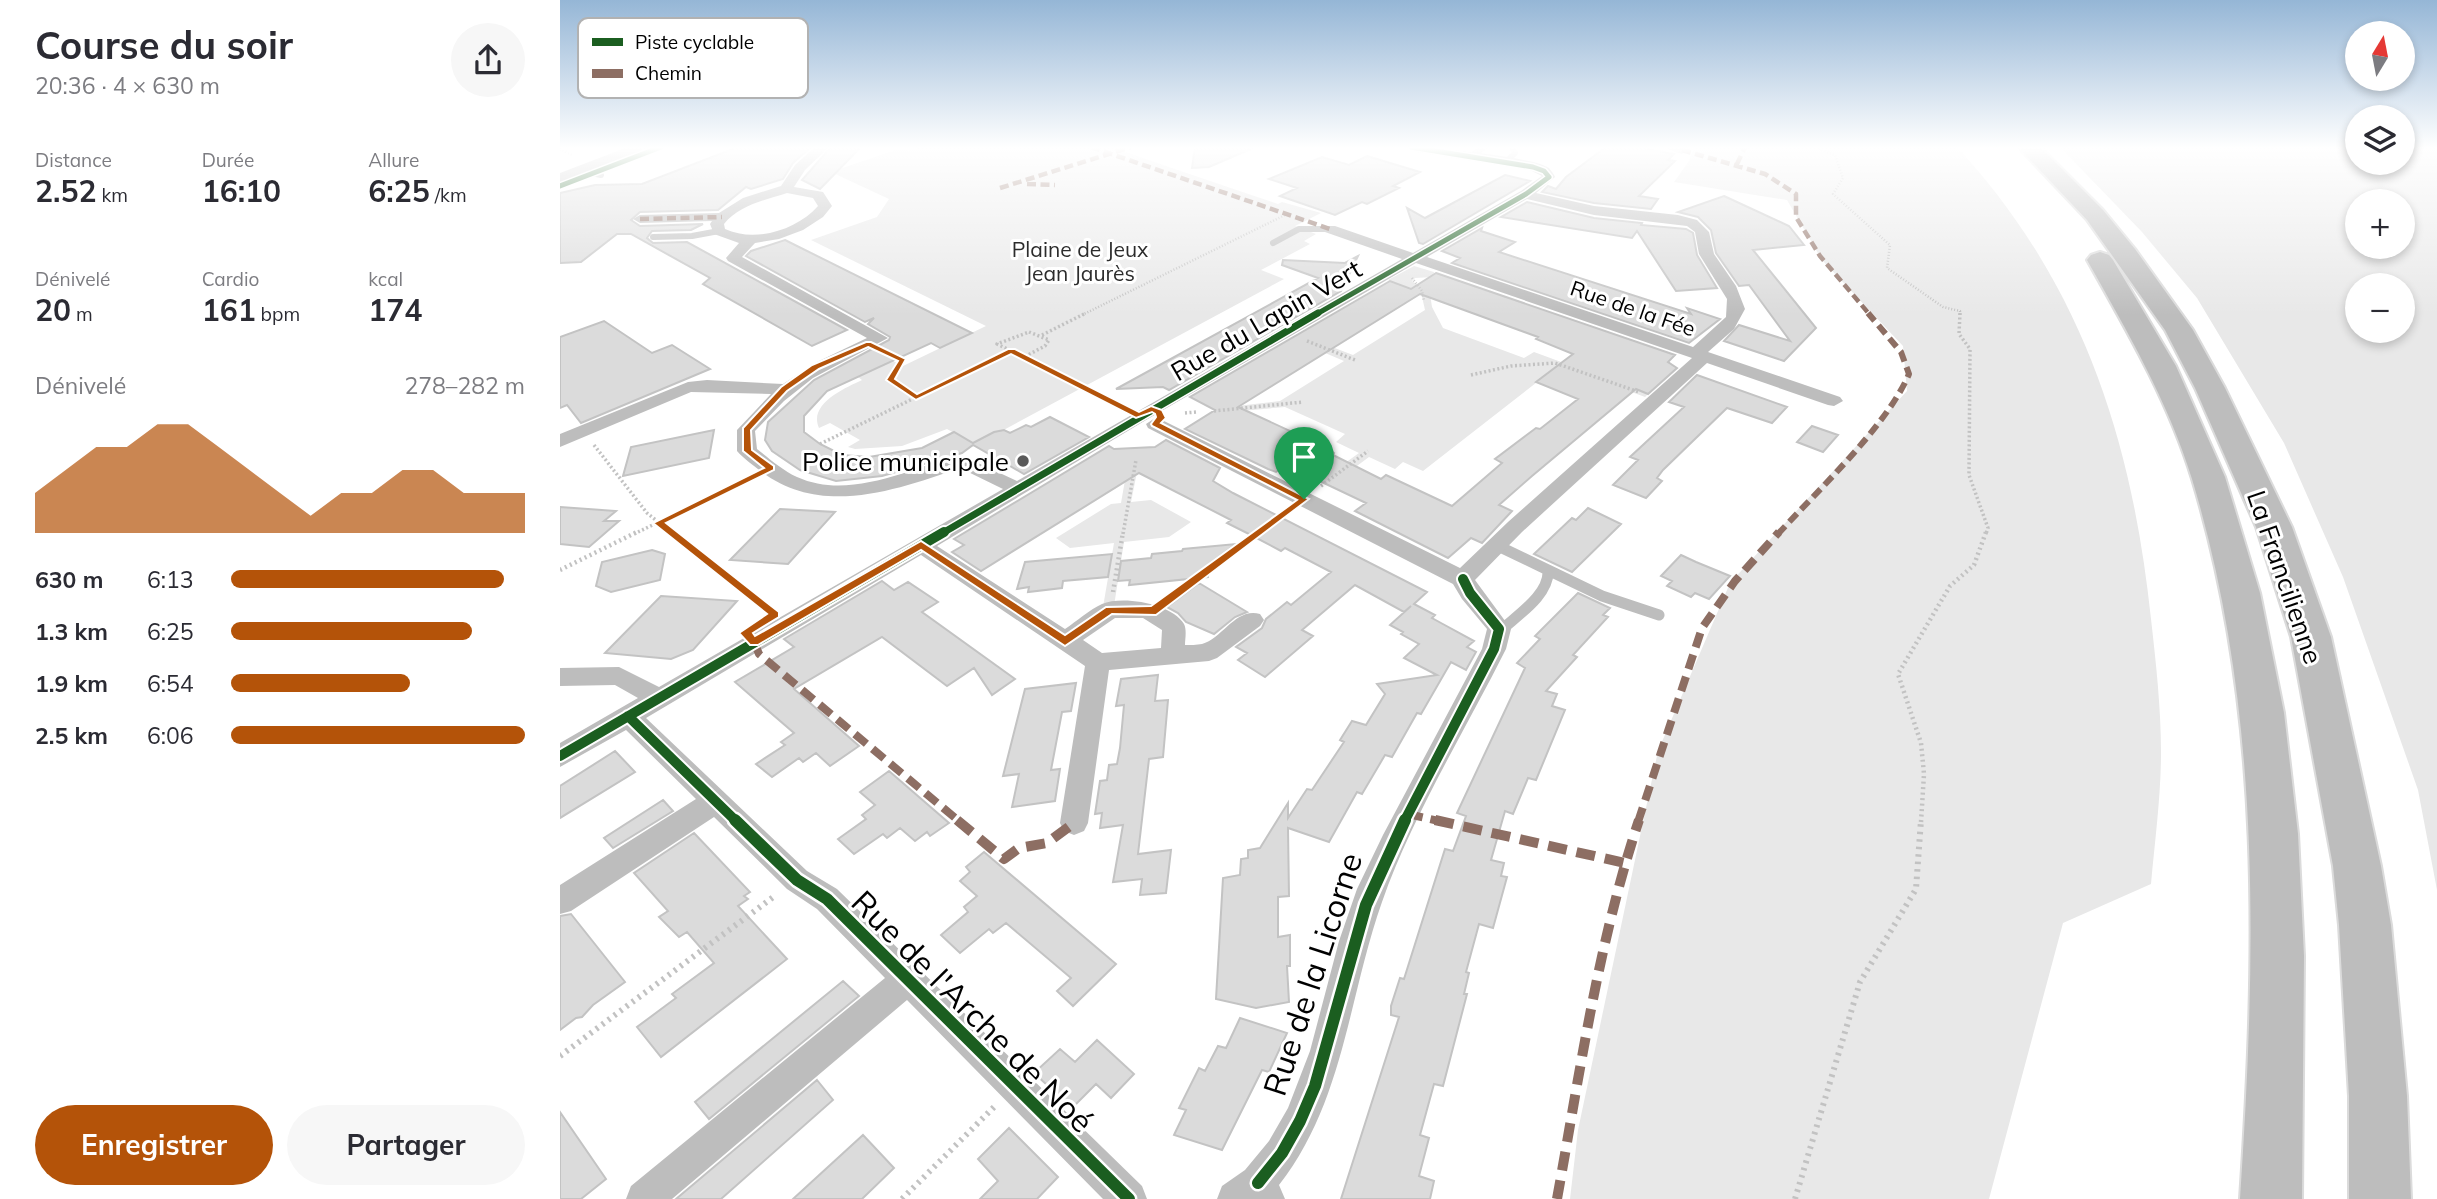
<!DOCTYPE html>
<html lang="fr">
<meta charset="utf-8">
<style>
:root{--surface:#fff;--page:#f7f7f7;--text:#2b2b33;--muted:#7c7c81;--accent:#b45309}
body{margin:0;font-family:Mulish,sans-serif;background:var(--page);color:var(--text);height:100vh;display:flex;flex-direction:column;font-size:26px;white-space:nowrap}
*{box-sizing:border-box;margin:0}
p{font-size:23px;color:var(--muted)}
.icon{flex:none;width:38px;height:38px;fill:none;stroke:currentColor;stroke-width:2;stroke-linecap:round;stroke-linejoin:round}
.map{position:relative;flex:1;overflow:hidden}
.details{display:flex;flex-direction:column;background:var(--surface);width:560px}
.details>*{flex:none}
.needle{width:46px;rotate:10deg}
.controls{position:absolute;left:1785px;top:21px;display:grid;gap:14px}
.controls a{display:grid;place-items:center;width:70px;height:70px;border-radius:50%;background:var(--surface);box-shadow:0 4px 10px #0003;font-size:35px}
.pin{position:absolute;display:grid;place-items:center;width:60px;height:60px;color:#fff;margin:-72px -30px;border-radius:50% 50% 50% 0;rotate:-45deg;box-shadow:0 0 7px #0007}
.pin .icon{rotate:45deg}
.round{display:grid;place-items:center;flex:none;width:74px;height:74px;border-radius:37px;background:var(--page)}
.summary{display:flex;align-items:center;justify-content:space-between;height:119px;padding:0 35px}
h1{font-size:38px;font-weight:700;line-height:52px}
.metrics{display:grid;grid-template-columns:repeat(3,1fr);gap:10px;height:119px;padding:7px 35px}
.metrics div{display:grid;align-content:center}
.metrics b{font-size:30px;font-weight:700}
.metrics small{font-size:19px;font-weight:400}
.metrics p{font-size:19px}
.chart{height:196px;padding:14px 35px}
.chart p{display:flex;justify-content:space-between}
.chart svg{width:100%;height:126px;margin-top:7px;fill:var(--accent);opacity:.7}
.cta{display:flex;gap:14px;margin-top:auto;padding:14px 35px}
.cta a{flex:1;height:80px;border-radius:42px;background:var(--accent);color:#fff;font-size:28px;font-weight:700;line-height:80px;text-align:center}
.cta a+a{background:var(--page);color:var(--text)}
ul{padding:0 35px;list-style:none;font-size:23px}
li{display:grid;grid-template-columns:112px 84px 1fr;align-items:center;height:52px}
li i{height:18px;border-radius:9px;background:var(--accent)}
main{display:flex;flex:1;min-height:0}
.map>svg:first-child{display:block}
</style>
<main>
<section class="details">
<div class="summary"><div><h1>Course du soir</h1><p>20:36 · 4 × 630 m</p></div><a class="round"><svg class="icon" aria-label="share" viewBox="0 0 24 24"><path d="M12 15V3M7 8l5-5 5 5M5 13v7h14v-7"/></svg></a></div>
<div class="metrics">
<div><p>Distance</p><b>2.52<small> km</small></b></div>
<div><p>Durée</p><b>16:10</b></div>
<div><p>Allure</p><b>6:25<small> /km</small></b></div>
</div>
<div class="metrics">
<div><p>Dénivelé</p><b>20<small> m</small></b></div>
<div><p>Cardio</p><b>161<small> bpm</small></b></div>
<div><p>kcal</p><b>174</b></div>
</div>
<div class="chart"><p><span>Dénivelé</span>278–282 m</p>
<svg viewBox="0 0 160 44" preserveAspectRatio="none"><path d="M0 44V30L10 22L20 14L30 14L40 6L50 6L60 14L70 22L80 30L90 38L100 30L110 30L120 22L130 22L140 30L150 30L160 30V44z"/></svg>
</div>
<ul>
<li><b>630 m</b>6:13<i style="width:93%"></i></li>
<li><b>1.3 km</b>6:25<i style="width:82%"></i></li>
<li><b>1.9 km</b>6:54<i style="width:61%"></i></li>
<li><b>2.5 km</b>6:06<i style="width:100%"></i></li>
</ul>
<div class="cta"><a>Enregistrer</a><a>Partager</a></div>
</section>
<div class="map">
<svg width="1877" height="1199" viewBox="0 0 1877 1199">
<rect width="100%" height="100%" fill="#fff"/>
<!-- green -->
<path fill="#e8e8e8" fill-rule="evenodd" d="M360,147H559L556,149L718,204L722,202L761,213L735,226L756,234L744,241L750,244L701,270L724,279L414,446L406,449L405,439L387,429L342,446L295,449L288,447L300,440L270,423L259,428C248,404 285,388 302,380L298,377L333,361L343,366L426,326L251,240L317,217L329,199L271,172L341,148L348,151Z
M1134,147H1397C1522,283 1572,439 1591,619C1596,663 1601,708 1601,752C1601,796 1595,840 1591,884L1503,923L1429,1199H1010L1018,1130L1098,751L1170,583L1347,391L1343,346L1262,260L1227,200L1114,182L1129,161Z
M1500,147H1797V163H1843V147H1877V890L1858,790L1783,577L1724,443L1637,298L1582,232ZM1797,201H1843V247H1797ZM1797,285H1843V331H1797Z
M854,266L874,272L873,277L855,278L852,281L870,294L872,307L883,328L964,358L974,352L1088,394L1085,397L999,365L863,471L843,462L835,469L809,457L770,486L760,481L799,453L776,442L785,434L725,407L658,413L660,408L720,401L784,361L730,338L738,334L793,355L865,310L861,292L828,280Z
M579,462L571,502L591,500L631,522L609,537L564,542L554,606L543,607L554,543L510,548L496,538L551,504L561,503L568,463Z"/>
<!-- building -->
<path fill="#dbdbdb" stroke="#c3c3c3" stroke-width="2" fill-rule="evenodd" d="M178,147H251L233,163L223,179L191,189L186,187L158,210L80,212L71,220L80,226L143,224L131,230L92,231L87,238L93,243L127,242L287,330L252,346L143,284L150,278L71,234H57L21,262L0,263V193L35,185L82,184Z
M271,147H301L260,189L242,180Z
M635,147H693V148L649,167L632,168Z
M1046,147H1078L1114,154L1108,160L1115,161L1079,196L1098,199L1091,209L1034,203L982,192L988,186L996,189L1006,177Z
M807,156L860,172L833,186L839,188L807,204L802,202L775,215L720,196L737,188L709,179L762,157L789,165Z
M945,175L970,181L863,244L859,243L847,208L865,218Z
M1164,196L1229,226L1244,245L1193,250L1256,328L1224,361L1164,341L1179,325L1230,341L1189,285L1179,286L1156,253L1151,230L1138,217L1118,212Z
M967,202L1034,218L1082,223L1081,225L1126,229L1133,233L1137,255L1157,288L1116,291L1077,231L1072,238L941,217Z
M922,228L921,231L955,242L939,252L1131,314L1127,308L1160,319L1129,343L892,263L900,258L882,251Z
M225,240L412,333L380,348L371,343L267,391L244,416V432L260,444L282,455L309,457L362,448L394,432L413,443L434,432L444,430L450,433L466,425L471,427L490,417L529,437L464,474L413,445L402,453L322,476L276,481L240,470L212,451L205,440L208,422L254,380L329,340L330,337L308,324L314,318L305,322L186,256L191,251Z
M798,256L781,291L609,390L603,387L556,389L758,278L722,265L723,260L785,263Z
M876,273L1115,355L1108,362L1117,368L1088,394L1076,389L972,476L939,505L952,511L922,543L911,538L888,558L795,511L806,503L726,465L716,472L708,469L625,429L655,410L630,397L830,281L851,289ZM860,294L978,337L976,339L1013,354L976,382L1018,399L980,429L976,428L935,459L942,463L892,506L826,475L821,479L773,455L774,453L767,448L678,407Z
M44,321L92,353L112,345L150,369L21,423L7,405L0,408V337Z
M1137,375L1227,407L1212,423L1167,408L1103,470L1097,478L1102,481L1086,498L1053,485L1078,460L1070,457L1124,407L1109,402Z
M1252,426L1278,435L1263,452L1237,442Z
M154,430L149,458L63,476L71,447Z
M606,440L660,468L653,481L673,493L867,592L854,604L875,615L872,618L881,623L914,641L907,647L916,652L906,670L891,662L861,714L857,713L832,757L825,755L802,794L797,792L769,842L728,828L729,896L718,897V937L730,935V966H727L729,1002L696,1008L656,999L663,878L680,875L681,859L688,858V850L700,848L728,803V818L747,789L752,790L784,742L780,740L792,721L806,725L825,694L817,684L877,675L844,658L859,644L841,634L843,632L830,625L851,606L844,612L795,585L742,630L753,636L705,677L678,660L687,653L676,647L702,628L706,619L727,602L731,605L771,572L725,548L721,551L689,534L667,523L671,520L579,473L421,571L392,552L404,545L394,539L549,446L554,449L595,447Z
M0,507L56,511L44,521H59L29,547L0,544Z
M1028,508L1061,524L1012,572L974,554L1012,518L1016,520Z
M220,509L275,512L228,564L170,560Z
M676,544L649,564L648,577L569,585L570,580L558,581L561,561L591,558L592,554L622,551L623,549Z
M92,550L105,554L100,580L51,592L36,586L42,562Z
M552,554L548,577L503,581L502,588L468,592L469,587L457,589L465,562Z
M1121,555L1136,562L1170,576L1149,599L1135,593L1131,597L1107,586L1112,581L1101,576Z
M322,581L334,590L348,582L378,602L362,612L455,679L432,695L414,668L387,686L322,637L234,689L299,746L270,766L256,753L243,762L239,758L212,777L196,764L225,745L221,742L234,733L175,682L234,647L224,639Z
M639,583L687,612L675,617L654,634L626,622L618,613L607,607Z
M1018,593L1050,608L1043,615L1048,617L1013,655L1017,657L986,691L997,694L992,706L1005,710L976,780L968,778L953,814L945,811L931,860L944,863L941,876L947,877L933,928L919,924L906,972L909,973L904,994H907L883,1086L874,1084L860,1135L869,1138L859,1176L874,1181L870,1199H781L839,1017L831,1015V1006L840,978L844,979L885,849L893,851L906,816L897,813L965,668L957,663L980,639L975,636Z
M101,596L177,601L133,650L111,659L45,653Z
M598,675L595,701L608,700L603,757L589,759L578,854L611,850L606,893L580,895L582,879L553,882L563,825L540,828L542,813L535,814L540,781L547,780L549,765L557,764L560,748L564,705L556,706L561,679Z
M516,683L511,711L502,712L491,770L500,769L495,801L452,807L459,774L443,776L465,689Z
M55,751L75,772L0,818V786Z
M329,771L389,823L370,836L367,832L355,841L340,828L327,838L323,834L294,854L278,839L306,819L302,815L315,805L300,792Z
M103,800L113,811L53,848L44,838Z
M134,833L190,892L184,896L188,899L178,906L227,959L101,1057L77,1027L116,998L112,994L154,963L127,932L119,937L99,917L108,911L74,873Z
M424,852L556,964L513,1006L497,991L511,978L446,923L433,933L429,929L400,953L381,935L408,912L404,907L417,896L400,881L410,872L406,867Z
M11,914L65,982L33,1005L22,1017L16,1018L0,1030V916Z
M283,981L299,996L149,1119L135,1102Z
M680,1018L727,1033L709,1072L702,1070L662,1150L614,1135L626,1110L619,1108L639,1068L645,1071L658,1046L666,1048Z
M537,1040L574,1074L551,1098L536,1084L512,1108L474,1073L500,1049L515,1062Z
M257,1080L273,1100L161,1199H116Z
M0,1112L46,1179L21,1199H0Z
M449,1128L498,1177L477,1199H420L438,1181L418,1159Z
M303,1135L334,1168L302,1199H233Z"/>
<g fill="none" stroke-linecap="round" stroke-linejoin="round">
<!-- highway casing -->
<g stroke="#dbdbdb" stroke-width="4">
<path id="highway" d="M1458,147H1480L1543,210L1575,249L1633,330L1665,388L1732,527L1771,637L1821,866L1831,925L1847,1096L1851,1199H1789V1096L1779,925L1773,866L1731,637L1696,527L1635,388L1605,330L1527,220Z
M1540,252L1549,255L1553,260L1616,366L1665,477L1700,593L1724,713L1738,834L1744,956L1742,1199H1680C1696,957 1703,714 1632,479C1608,401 1567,331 1527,260L1531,255Z"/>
</g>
<!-- path-far3 -->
<path stroke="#c2c2c2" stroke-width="2.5" stroke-dasharray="1 2" stroke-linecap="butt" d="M1253,147L1275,155L1283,178L1273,194L1330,245L1327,268L1383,307L1400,311V315
M0,149L12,155
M852,278L862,291L864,301
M522,315L727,214"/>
<!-- path-far2 -->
<path stroke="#c2c2c2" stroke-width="3.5" stroke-dasharray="2 2.5" stroke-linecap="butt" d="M1400,313L1399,334L1410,349L1409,475L1428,528L1426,534
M469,332L489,340L485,346L464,357L437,344Z
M482,335L526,313
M747,341L795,360
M325,352L343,361L331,380L356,397
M464,357L563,407
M911,375L951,366L995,363L1079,392
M654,411L743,402
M625,413L636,412
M260,444L451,351
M34,445L87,513L113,534
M761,486L808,451
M74,534L191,477
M563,534L576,460
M697,534L726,513"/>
<!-- path-far1 -->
<path stroke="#c2c2c2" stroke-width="4.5" stroke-dasharray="2 3.5" stroke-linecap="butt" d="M111,532L210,611
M0,570L77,532
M553,592L563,532
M609,599L700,532
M1361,822L1364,774L1361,743L1338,674L1390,586L1414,565L1426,532"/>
<!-- path -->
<path stroke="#c2c2c2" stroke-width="6" stroke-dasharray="2.5 5" stroke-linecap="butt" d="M0,1056L216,895
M342,1199L436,1105
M1235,1199L1300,982L1356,889L1361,820"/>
<!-- lane-far1 -->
<path stroke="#bdbdbd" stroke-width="6" d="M910,157L924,147
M946,162L955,153L952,147
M23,171L41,175
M93,237L132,236L159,231
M713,243L739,229H770"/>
<!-- lane -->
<path stroke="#bdbdbd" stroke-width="11" d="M936,545L988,570C990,595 956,616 939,632
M988,570L1042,596L1099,615"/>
<!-- street -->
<path fill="#bdbdbd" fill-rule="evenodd" d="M255,147H269L245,170L234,187L263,192L272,206L263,217L243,230L219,239L195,243L182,257L328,338L253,378L224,401L195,431L197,449C210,459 222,470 237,477C290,501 350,468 401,455L457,481L842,259L765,232V226H775L853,253L961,191L982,176L970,170L851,151L845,147C869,147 971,156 989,168C990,169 995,176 995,177L976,193L1034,206L1118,215L1137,220L1149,232L1154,254L1176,286L1185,309L1174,329L1148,352L1280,397L1283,401L1274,406L1268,405L1147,363L962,532L915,580L951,629L946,649C905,731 852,816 822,902C788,998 784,1102 719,1185L725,1199H657L662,1186L685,1170L709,1141L728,1108L750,1051L779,941L797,889L823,835L922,649L927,629L902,599L893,584L588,428L586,424L595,418L602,420L900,568L948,522L1132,358L856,263L586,420L377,546L505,629C517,621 529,610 542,604C563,595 612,604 624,624C627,630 625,639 625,645C630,645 637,645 642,644C663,638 676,607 700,614L704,620L700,626L657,658L649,661L549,670L528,823L524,831L514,835L504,831L500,823L525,666L361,555L86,718L247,871L277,889L582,1186L587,1199H543L347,1000L112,1199H66L71,1186L325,978L257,909L227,889L154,817L11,911L0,914V885L136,799L66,730L0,767V743L78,698L55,685L0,686V668L59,667L99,687L443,489L400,468C337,490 261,517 202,472C194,466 184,459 177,451V430L211,394L131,392L0,447V434L128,382L147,380L223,384L257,362L307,338L168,261L166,258L179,243L154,234L150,224L152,221L80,223L73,219L80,215L159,213L183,198L221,186L235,165ZM227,193L253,198L258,206C237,230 195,243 165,229L164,224C179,205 205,200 227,193ZM967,199L1034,215L1127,226L1135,232L1139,254L1167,299L1166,317L1133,347L867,257ZM555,618H583L602,630L601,648L542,653L523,640Z
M1102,147H1126L1128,150L1122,154Z"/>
<!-- secondary -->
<path fill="#bfbfbf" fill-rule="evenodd" d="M68,147H93L91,151L0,184V173Z"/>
<!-- highway -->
<use href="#highway" fill="#bdbdbd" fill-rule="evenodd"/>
<!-- quiet-far3 -->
<path stroke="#8d6e63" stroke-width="4.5" stroke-dasharray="9 4.5" stroke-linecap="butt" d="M531,147L770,229
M1122,150L1205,174L1236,194V217L1260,256L1310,315
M1177,164L1185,147
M467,184L495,185
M440,188L571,147
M80,219L162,217"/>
<!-- quiet-far2 -->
<path stroke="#8d6e63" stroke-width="6" stroke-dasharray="11 6" stroke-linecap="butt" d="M1218,534C1257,491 1327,426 1349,374L1341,352L1308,313"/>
<!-- quiet-far1 -->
<path stroke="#8d6e63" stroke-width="8" stroke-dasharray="15 8" stroke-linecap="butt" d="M194,642L199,654L400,822
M848,814L883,822
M1078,822L1142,628L1175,581L1219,532"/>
<!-- quiet -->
<path stroke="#8d6e63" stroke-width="10" stroke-dasharray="19 10" stroke-linecap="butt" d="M397,820L444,859L459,848L487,843L514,823
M875,820L1065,863
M997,1199C1020,1072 1038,943 1079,820"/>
<!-- cycleway-far3 casing -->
<g stroke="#fff" stroke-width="8">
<path id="cycleway-far3" d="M0,186L101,147
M755,315L966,194L989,177L984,171L973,167L851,147"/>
</g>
<!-- cycleway-far2 casing -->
<g stroke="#fff" stroke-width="10">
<path id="cycleway-far2" d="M381,534L758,313"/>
</g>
<!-- cycleway-far1 casing -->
<g stroke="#fff" stroke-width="14">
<path id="cycleway-far1" d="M68,716L177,822
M0,756L384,532
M844,822L934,649L939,629L910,593L903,579"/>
</g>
<!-- cycleway casing -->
<g stroke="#fff" stroke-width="17">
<path id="cycleway" d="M175,820L237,880L267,899L569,1199
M698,1183L722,1153L740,1121L755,1086L806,905L845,820"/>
</g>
<!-- cycleway-far3 -->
<use href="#cycleway-far3" stroke="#1b5e20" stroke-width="5"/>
<!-- cycleway-far2 -->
<use href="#cycleway-far2" stroke="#1b5e20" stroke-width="7"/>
<!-- cycleway-far1 -->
<use href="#cycleway-far1" stroke="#1b5e20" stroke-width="10"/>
<!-- cycleway -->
<use href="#cycleway" stroke="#1b5e20" stroke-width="12"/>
</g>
<!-- sky -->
<linearGradient id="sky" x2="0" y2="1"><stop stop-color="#95b6d6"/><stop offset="0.47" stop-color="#fff"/><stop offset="1" stop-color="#fff" stop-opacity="0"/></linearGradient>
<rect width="1877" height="315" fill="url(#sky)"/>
<!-- route -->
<path fill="#b45309" stroke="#fff" stroke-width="2" fill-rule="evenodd" d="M306,342H311L346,359L335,379L357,394L448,349H455L579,412L591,406L602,410L606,418L601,423L749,499L596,615L552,614L505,646L361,550L198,645H190L179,633L207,614L93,523L204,468L183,451V428L221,387L252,365ZM308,347L338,361L326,380L356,400L451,354L576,418L592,412L595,414L596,417L591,424L592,426L737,500L591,606L546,607L505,635L361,541L195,636L193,633L219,617V612L106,523L214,470V466L192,450L191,430L227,391L259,369Z"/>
<!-- markers -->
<circle fill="#595959" stroke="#fff" stroke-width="2.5" cx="463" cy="461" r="7"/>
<g text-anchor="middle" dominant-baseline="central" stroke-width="6" stroke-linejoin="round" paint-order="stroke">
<!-- far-park labels -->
<g font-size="21" fill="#2c2c2c" stroke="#fff">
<text x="520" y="249">Plaine de Jeux<tspan x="520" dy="24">Jean Jaurès</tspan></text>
</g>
<!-- far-street labels -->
<g font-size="21" fill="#000" stroke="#fff">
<text transform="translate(1073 308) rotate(19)">Rue de la Fée</text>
</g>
<!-- street labels -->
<g font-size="26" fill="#000" stroke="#fff">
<text transform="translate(706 320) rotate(-30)">Rue du Lapin Vert</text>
<text transform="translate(1725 577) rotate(71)">La Francilienne</text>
</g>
<!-- poi labels -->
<g font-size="26" fill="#000" stroke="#fff" text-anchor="end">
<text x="449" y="461">Police municipale</text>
</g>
<!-- near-street labels -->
<g font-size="32" fill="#000" stroke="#fff">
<text transform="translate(752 974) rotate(-72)">Rue de la Licorne</text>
<text transform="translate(413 1011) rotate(45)">Rue de l'Arche de Noé</text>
</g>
</g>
<!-- legend -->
<rect x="18" y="18" width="230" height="80" rx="10" fill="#fff" stroke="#b2b2b2" stroke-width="2"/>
<rect x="32" y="38" width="31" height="8" fill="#1b5e20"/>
<rect x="32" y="69" width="31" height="9" fill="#8d6e63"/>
<g font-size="19" fill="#000">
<text x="75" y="49">Piste cyclable</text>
<text x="75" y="80">Chemin</text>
</g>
</svg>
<div class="controls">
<a><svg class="needle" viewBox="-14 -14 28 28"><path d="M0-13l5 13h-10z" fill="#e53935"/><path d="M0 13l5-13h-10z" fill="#7c7c81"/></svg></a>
<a><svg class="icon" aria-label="layers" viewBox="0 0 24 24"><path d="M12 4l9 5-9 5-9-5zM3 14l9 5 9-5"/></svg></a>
<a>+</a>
<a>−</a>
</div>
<div class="pin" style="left:744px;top:499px;background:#1e9e55"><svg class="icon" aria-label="arrive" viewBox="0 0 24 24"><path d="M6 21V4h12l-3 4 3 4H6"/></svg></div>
</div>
</main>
